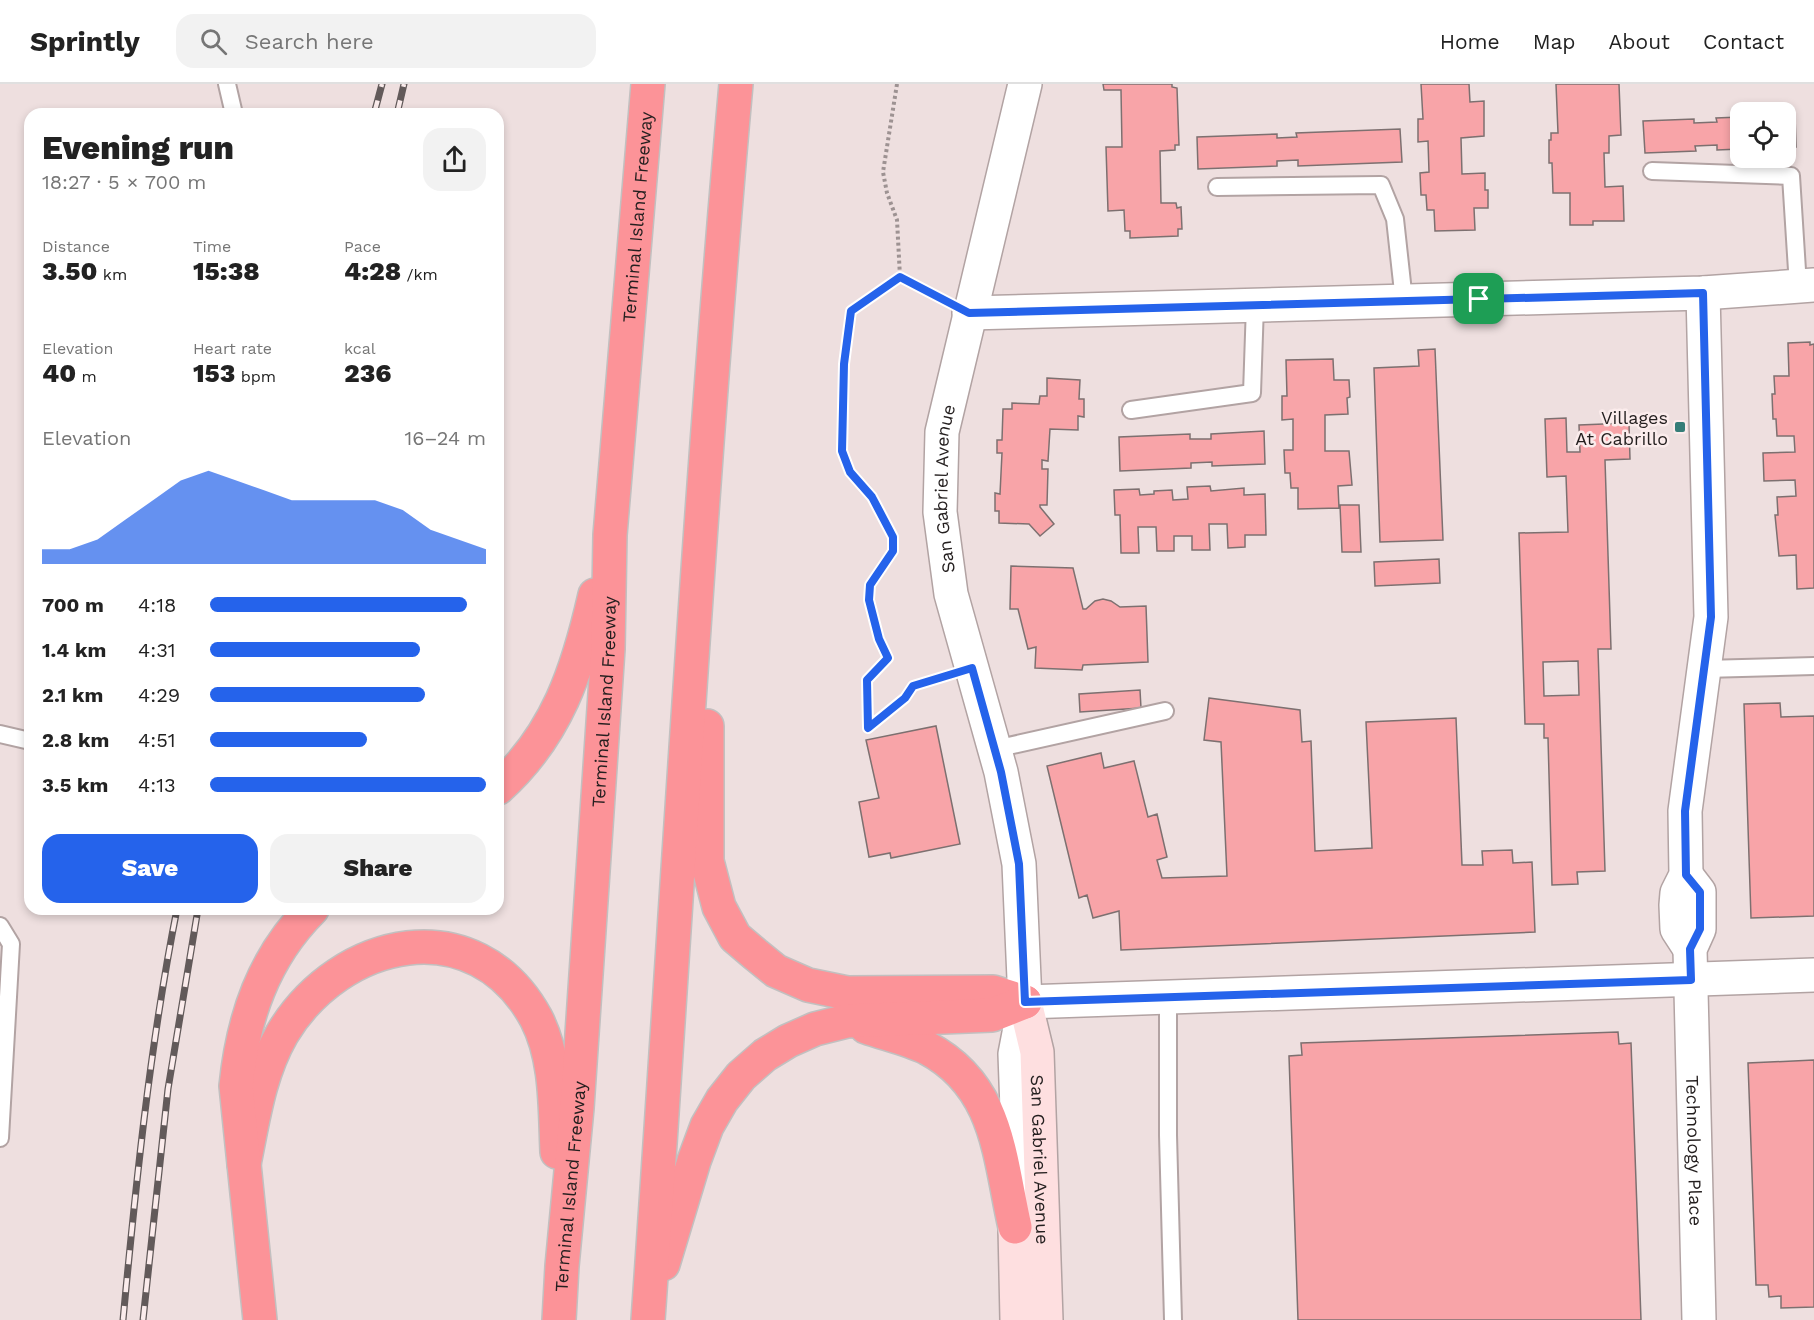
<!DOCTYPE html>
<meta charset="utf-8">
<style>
:root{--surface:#fff;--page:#f2f2f2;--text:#222;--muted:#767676;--line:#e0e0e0;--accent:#2563eb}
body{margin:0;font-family:"Work Sans",sans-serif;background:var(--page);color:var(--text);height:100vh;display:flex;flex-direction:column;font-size:22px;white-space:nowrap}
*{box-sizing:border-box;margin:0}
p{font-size:20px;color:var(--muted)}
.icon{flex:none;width:33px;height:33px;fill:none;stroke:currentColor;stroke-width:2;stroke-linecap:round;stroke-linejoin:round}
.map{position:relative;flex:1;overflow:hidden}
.side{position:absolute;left:24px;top:24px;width:480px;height:807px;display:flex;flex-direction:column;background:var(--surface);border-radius:18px;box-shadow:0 3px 9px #0003}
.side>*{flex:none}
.fabs{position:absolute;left:1730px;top:18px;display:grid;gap:12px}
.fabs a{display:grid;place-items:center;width:66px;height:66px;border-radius:12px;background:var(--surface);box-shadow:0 3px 9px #0003;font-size:30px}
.pin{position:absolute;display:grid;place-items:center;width:51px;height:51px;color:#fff;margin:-26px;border-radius:12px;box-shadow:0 3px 9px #0006}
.round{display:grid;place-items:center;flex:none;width:63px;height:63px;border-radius:18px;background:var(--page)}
.headline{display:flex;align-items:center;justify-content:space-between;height:102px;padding:0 18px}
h1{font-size:33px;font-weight:800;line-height:45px}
.figures{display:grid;grid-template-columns:repeat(3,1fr);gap:9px;height:102px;padding:6px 18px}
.figures div{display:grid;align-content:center}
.figures b{font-size:26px;font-weight:800}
.figures small{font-size:16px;font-weight:400}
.figures p{font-size:16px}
.chart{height:168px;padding:12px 18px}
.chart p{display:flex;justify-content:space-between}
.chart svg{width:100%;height:108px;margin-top:6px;fill:var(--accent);opacity:.7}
.cta{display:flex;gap:12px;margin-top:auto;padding:12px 18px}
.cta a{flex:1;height:69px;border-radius:18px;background:var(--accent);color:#fff;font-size:24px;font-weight:800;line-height:69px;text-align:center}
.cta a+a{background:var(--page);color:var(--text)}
ul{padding:0 18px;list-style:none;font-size:20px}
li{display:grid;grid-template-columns:96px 72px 1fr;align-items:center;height:45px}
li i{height:15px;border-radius:8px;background:var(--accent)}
header{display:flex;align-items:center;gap:36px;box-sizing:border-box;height:84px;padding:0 30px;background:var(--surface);border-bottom:2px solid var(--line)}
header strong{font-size:28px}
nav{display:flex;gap:33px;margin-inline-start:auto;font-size:21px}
.search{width:420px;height:54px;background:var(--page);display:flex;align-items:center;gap:15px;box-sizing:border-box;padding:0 21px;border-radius:18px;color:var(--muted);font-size:22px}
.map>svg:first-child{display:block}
</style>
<header>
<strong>Sprintly</strong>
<div class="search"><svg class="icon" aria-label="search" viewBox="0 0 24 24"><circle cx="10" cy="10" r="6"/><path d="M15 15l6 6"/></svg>Search here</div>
<nav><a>Home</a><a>Map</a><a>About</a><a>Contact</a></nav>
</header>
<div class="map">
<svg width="1814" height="1236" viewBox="0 0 1814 1236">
<rect width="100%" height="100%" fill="#eedfdf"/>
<!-- building -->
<path fill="#f8a4a8" stroke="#7d7070" stroke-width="1.5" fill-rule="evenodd" d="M1103,0H1172V3L1177,4L1179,61H1175V66L1160,67L1161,119H1176L1177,124L1181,123L1182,145H1178V152L1130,154V147H1125L1124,126L1108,127L1106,63H1122L1121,6H1104Z
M1421,0H1469L1470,18L1484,17V52L1461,54L1462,90L1485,89V106H1488V124H1474L1475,146L1435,147L1434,126H1427L1426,111H1421L1420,89L1429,88L1428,57L1418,58V35H1423Z
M1556,0H1619L1621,51L1609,52V69H1604L1605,103L1623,102L1624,137H1593V141H1570V109H1553L1552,79H1549V56H1551V49H1558Z
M1785,31H1795L1796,63L1785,64Z
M1740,33V65L1717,66V61L1695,62L1696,67L1645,69L1643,37L1694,35V39L1717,38L1716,34Z
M1400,45L1402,78L1298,82V76L1277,77V82L1198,85L1197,53L1277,50V54L1297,53L1296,49Z
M1810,258V261L1814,260V504L1797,505L1796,471L1779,472L1775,431H1778L1777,413L1796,412L1795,396L1764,397L1763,369L1795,368L1794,352H1777L1776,335H1773L1772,310H1775L1774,292H1789L1788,259Z
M1435,265L1443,456L1380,458L1374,284L1419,282L1418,266Z
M1333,275L1334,296H1349L1350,313L1347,314L1348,330L1325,331V367H1349L1352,401L1338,402L1339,424L1298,425V404H1291L1290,389H1285L1284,366H1293V335L1282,336V312H1287L1286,276Z
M1047,294L1080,296L1079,315H1084V333L1078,332V346L1050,345L1048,377L1042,376V385H1048L1047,421H1040V423L1054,440L1040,452L1029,440L999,439V427H995V409L1000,410L1002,369H997V356H1002L1003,325H1012V319L1039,320L1040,312H1047Z
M1566,334L1567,368H1580L1579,341L1629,339L1630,375L1605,376L1611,565H1598L1605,787L1577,788L1578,800L1552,801L1548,654H1544V640H1525L1519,449L1568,448L1566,392L1547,393L1545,335ZM1578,577L1579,611L1544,612L1543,578Z
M1264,347L1265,380L1212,382V378L1191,379V384L1120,387L1119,353L1190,350V355H1211V350Z
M1210,402L1211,407L1244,404V411L1265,410L1266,451H1245V463L1228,464L1227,440H1209L1210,466H1192V452H1174V467H1157L1156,443H1138L1139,469H1121L1120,431H1115L1114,406L1139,405L1140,411L1154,410V407L1172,406L1173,416L1188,415L1187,403Z
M1340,421H1359L1361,468H1342Z
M1439,475L1440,499L1375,502L1374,478Z
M1011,482L1073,484L1083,525H1086L1095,517L1103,515L1111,517L1120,523L1146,522L1148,578L1083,581L1082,586L1035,584L1036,563L1028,565L1018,525H1010Z
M1140,606L1141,624L1080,628L1079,610Z
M1209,614L1300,626L1302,658L1311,657L1315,767L1372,764L1366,638L1456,634L1462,781H1483L1482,767L1512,766L1513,779L1532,778L1535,848L1121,866L1119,827L1093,834L1087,811L1079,814L1047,682L1101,669L1104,684L1134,677L1148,733L1157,730L1167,773L1157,776L1162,794L1227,792L1221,658L1204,656Z
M1780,619L1781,633L1814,632V832L1751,834L1744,620Z
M936,642L960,760L891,774L890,769L869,773L859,718L879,714L866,656Z
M1618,948L1619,960L1631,959L1641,1236H1298L1289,972L1302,971L1301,959Z
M1814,976V1223L1781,1224V1212L1769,1213L1768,1201H1756L1748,979Z"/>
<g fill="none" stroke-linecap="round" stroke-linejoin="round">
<!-- service casing -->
<g stroke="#b2a3a3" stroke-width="20">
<path id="service" d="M227,0L234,30
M1652,87L1791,92L1798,202
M1217,103L1381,101L1395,135L1404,217
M1131,326L1252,309L1255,221
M1704,585L1814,582
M0,650L30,657
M995,665L1165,627
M0,842L11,860L0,1054
M1168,914V1051L1173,1236"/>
</g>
<!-- minor casing -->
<g stroke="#b2a3a3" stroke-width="36">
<g id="minor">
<path d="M969,229L1703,209L1814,201"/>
<path id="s1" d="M1686,791L1699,808V845L1690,865L1699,1236"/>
<path d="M1690,865L1677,845L1676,821L1677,809L1686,791L1685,727L1711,533L1703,209"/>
<path d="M1025,918L1814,891"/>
<path id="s2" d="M1016,1123L1019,1080L1015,970L1025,918L1019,780L1001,688L951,510L940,428L942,348L1025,0"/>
</g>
</g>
<!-- secondary casing -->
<g stroke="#b2a3a3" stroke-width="36">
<g id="secondary">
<path id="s3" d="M1025,918L1037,968L1046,1236"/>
<path d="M1015,1143L1017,1236"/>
</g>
</g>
<!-- motorway casing -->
<g stroke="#c2c0c0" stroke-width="36">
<g id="motorway">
<path d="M707,642V777L719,823L735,853L755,870L776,887L808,901L847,909L993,908L1025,918"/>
<path d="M498,704C557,651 578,586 595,511"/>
<path d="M866,943C886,950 908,955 927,964C999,1002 999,1073 1015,1143"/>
<path d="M244,1080C253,1036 259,990 282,950C340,853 475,823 536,934C557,974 555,1024 557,1068"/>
<path d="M663,1180L694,1077L707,1042L722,1016L741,992L765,971L788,957L815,945L847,937L992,931L1025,918"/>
<path d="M260,1236L236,1002C243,934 263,874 312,825"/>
<path id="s4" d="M559,1236L562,1182L577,1024L608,565L610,451L648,0"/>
<path d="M648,1236C677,824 699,412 736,0"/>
</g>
</g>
<!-- path -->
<path stroke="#9d9292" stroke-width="4" stroke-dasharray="3 3" stroke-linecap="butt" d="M897,0L883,88L887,109L897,136L900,193L942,215
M900,193L851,227L844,280L842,367L850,388L872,413L893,453V467L870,501L869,516L879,555L888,574L867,596L868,644L905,614L913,602L943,592"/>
<!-- service -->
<use href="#service" stroke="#fff" stroke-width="16"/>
<!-- minor -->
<use href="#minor" stroke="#fff" stroke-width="33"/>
<!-- secondary -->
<use href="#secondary" stroke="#fedfe0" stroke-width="33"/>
<!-- motorway -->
<use href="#motorway" stroke="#fc9398" stroke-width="33"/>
<!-- rail casing -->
<g stroke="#625a5a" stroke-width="7">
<path id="rail" d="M374,30L382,0
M397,30L404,0
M123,1236C136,1098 150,961 177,825
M143,1236L168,1005L198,825"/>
</g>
<!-- rail -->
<use href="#rail" stroke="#fbecec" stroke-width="4.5" stroke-dasharray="14" stroke-linecap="butt"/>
</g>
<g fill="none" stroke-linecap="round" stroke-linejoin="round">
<!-- route casing -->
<g stroke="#fff" stroke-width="12">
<path id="route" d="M900,193L969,229L1703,209L1711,533L1685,727L1686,791L1700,808V845L1690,865L1691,896L1025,918L1019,780L1001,688L972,584L913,602L905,614L868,644L867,596L888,574L879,555L869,516L870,501L893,467V453L872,413L850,388L842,367L844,280L851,227Z"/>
</g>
<!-- route -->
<use href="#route" stroke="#2563eb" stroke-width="8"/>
</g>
<!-- markers -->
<rect fill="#357d78" stroke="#fbecec" stroke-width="2" x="1674" y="337" width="12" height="12" rx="3"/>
<g text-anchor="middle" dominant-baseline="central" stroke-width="5" stroke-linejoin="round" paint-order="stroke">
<!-- street labels -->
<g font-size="18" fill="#241f1f" stroke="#fbecec">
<text stroke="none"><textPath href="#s4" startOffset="1106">Terminal Island Freeway</textPath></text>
<text stroke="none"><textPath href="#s2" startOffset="729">San Gabriel Avenue</textPath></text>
<text stroke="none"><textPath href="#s4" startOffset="620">Terminal Island Freeway</textPath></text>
<text stroke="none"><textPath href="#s1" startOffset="282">Technology Place</textPath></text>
<text stroke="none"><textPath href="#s3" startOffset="159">San Gabriel Avenue</textPath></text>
<text stroke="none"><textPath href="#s4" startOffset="134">Terminal Island Freeway</textPath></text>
</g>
<!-- poi labels -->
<g font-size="18" fill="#241f1f" stroke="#fbecec" text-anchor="end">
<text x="1668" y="333">Villages<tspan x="1668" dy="21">At Cabrillo</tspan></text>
</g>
</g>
</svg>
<div class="fabs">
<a><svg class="icon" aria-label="locate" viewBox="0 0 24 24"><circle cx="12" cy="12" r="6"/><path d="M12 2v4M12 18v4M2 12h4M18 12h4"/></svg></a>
</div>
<div class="pin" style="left:1479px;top:215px;background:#1e9e55"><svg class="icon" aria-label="arrive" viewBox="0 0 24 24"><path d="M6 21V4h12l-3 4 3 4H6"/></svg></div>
<section class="side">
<div class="headline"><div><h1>Evening run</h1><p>18:27 · 5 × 700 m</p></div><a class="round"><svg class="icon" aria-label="share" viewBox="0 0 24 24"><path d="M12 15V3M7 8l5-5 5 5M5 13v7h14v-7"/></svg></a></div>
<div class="figures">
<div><p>Distance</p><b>3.50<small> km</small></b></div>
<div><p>Time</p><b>15:38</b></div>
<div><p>Pace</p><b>4:28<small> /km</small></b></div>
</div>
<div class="figures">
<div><p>Elevation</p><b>40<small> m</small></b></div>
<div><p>Heart rate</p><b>153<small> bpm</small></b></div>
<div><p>kcal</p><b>236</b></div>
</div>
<div class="chart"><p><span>Elevation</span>16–24 m</p>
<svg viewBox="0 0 160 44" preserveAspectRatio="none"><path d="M0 44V38L10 38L20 34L30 26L40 18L50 10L60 6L70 10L80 14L90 18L100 18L110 18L120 18L130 22L140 30L150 34L160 38V44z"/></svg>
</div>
<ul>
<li><b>700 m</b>4:18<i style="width:93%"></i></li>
<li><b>1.4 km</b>4:31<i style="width:76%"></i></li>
<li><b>2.1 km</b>4:29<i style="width:78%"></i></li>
<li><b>2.8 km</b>4:51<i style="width:57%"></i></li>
<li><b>3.5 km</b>4:13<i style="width:100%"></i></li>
</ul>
<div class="cta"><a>Save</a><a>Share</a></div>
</section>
</div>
